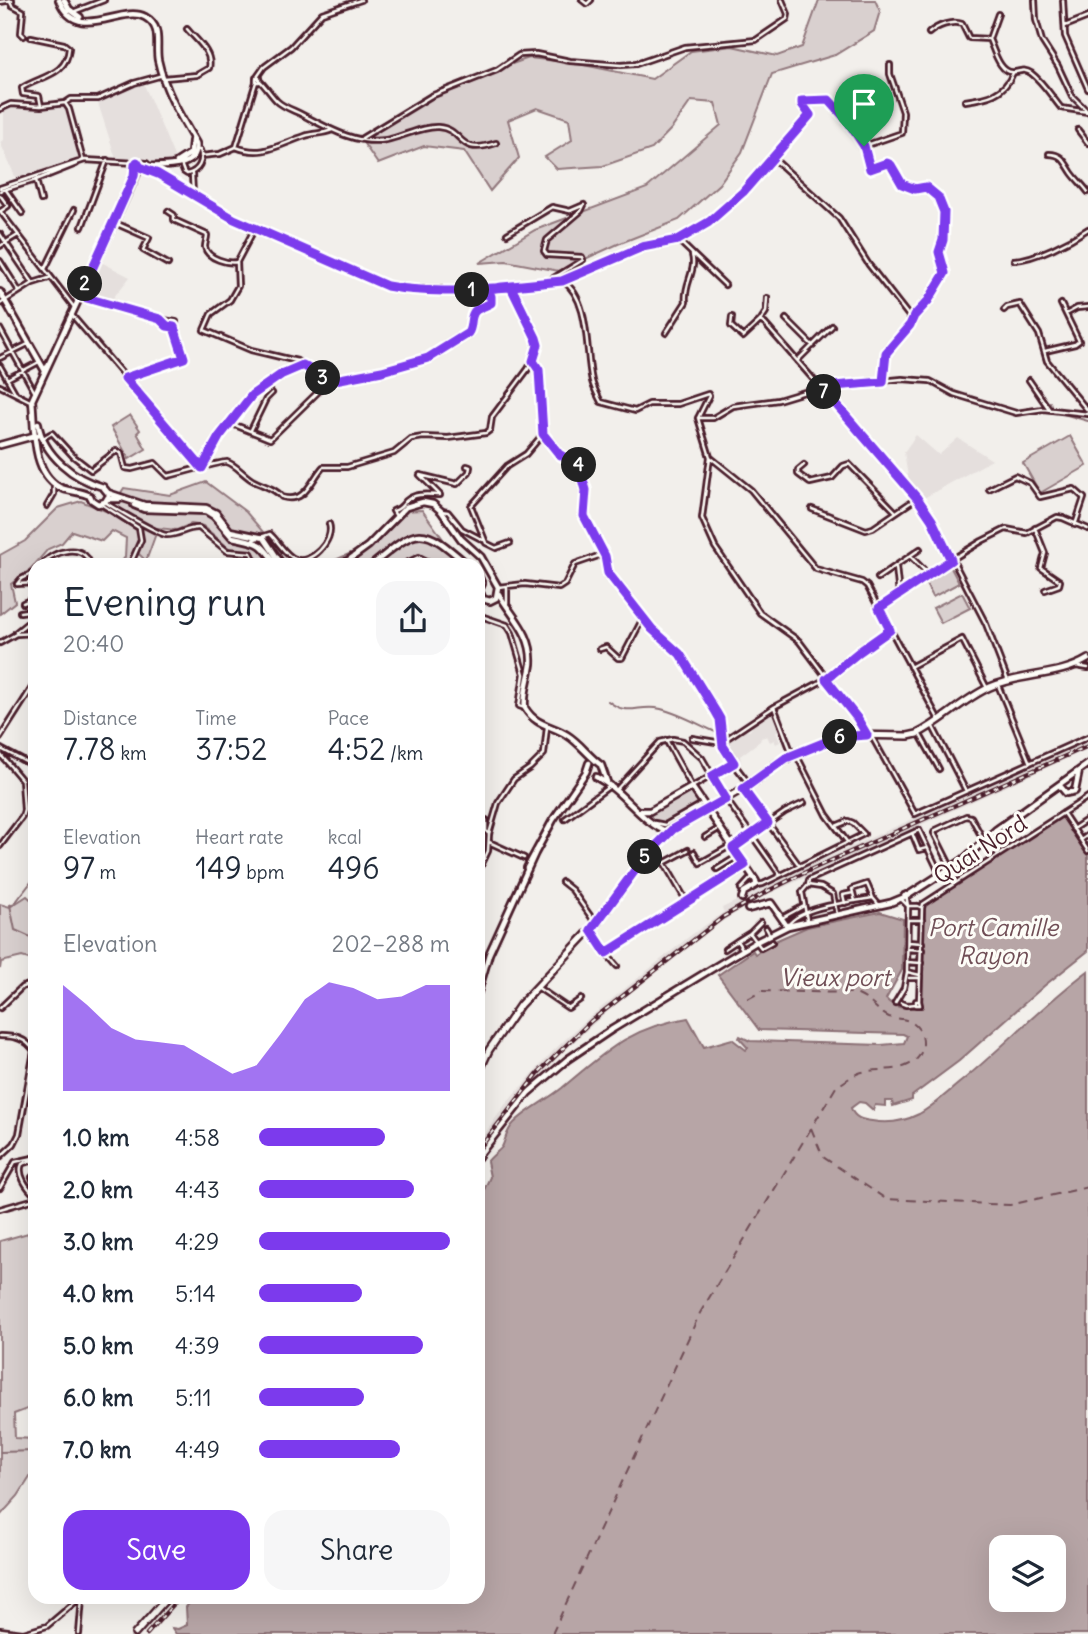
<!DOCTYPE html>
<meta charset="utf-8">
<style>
:root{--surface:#fff;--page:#f6f6f7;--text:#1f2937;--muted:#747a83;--accent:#7c3aed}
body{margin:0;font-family:Delius,sans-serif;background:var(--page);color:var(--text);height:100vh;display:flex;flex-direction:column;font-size:26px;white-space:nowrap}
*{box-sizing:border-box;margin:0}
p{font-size:23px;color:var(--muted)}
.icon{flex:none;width:38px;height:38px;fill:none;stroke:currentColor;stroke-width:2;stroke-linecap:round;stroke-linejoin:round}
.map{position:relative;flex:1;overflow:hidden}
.drawer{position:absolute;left:28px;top:558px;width:457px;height:1046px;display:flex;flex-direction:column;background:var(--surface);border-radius:21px;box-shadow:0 7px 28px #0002}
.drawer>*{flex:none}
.fabs{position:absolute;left:989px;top:1535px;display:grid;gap:14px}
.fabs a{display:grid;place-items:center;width:77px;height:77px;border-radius:14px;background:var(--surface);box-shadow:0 7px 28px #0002;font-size:35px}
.pin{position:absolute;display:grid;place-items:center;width:60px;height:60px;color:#fff;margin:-72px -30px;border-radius:50% 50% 50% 0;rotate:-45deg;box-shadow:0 0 7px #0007}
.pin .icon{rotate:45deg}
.km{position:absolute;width:35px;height:35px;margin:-18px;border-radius:50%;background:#222;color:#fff;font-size:19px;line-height:35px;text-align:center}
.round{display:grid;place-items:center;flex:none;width:74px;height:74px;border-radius:21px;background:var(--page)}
.summary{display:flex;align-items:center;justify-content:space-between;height:119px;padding:0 35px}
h1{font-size:38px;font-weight:600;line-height:52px}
.figures{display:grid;grid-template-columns:repeat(3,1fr);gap:10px;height:119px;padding:7px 35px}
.figures div{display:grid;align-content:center}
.figures b{font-size:30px;font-weight:600}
.figures small{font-size:19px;font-weight:400}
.figures p{font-size:19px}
.chart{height:196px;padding:14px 35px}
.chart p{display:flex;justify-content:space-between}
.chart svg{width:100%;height:126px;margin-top:7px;fill:var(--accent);opacity:.7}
.button{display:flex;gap:14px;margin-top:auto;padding:14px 35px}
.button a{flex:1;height:80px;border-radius:21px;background:var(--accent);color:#fff;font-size:28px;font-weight:600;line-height:80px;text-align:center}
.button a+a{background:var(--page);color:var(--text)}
ul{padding:0 35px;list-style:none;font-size:23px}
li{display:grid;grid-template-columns:112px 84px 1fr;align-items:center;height:52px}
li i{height:18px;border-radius:9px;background:var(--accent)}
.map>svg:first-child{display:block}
</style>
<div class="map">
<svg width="1088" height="1634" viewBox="0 0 1088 1634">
<rect width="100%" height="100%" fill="#f2efeb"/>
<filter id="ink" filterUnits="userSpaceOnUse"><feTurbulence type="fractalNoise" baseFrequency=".0143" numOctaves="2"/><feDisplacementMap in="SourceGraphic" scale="14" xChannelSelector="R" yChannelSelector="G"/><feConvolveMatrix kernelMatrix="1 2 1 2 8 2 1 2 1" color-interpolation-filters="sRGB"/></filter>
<g filter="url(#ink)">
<!-- built -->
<path fill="#e5dfdd" d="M143,82L176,161L161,164L116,159L97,100Z
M16,106L36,109L65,106L78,158L52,166L46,171L17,181L0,142L4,140V109Z
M99,261L130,277L109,303L82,295Z
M916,435L939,455L958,438L992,460L922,499L909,483L904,452Z
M772,711L781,730L776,732L780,742L776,744L774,740L770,742L767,736L761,738L760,741L740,756L741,762L738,765L726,748L727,743L744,730L749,731L752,728L751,725Z
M1088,740V749L771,893L770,892L713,927L629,992L567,1048L525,1092L478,1152V1143L505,1105L553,1051L586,1020L690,936L724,912L722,908L808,866Z"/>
<!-- green -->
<path fill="#d9d0cf" stroke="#92787d" stroke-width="2" d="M819,0H875L880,11L874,31L835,55L772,74L742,152L719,184L679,220L618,244L559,271L506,261L479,263L535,230L647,188L721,125L715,103L691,101L672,128L652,149L603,166L557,169L545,157L572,140L569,119L537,108L508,120L519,158L490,191L464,151L424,146L378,164L362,141L431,98L483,74L529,58L574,63L652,79L691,51L732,46L777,56L802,47Z
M130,415L140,430L137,433L146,449L129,459L111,427Z
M1070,436L1087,466L1040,493L1023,463Z
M206,482L246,512L280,552L298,565H230L237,555L203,526L191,524L177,530L158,528L146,561L139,554L130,561L119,565L125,557L126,538L112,531L102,541L72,531L62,543L48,549L31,569L11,584L15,602L0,614V555L25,541L58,508L81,501L108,512L124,488L170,495Z
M422,510L462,565H324L365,547L404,511Z
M950,566L959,583L933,597L924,580Z
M962,593L970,608L941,623L933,608Z
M691,790L700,803L664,824L657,823L651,818L650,814Z
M27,896L35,903V961L22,957L1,962L0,969V904L10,907Z
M35,1231V1406L14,1414L15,1438L35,1439V1474H32L18,1496L0,1516V1241Z"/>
<!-- water -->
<path fill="#b7a5a6" stroke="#8b6f75" stroke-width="2" fill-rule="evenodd" d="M1062,816L1088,856V951L1044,986L959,1061L912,1096V1100L893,1106L892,1101H885V1106L875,1105L873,1110L865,1103L859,1102L851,1108C854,1118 862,1120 872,1121C888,1124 905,1121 919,1114C933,1106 946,1094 958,1084C1003,1048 1042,1005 1088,971V1634H176L172,1628L178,1629L187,1625L186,1607L191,1601L200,1598H478V1203L490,1177L487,1162C491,1156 499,1151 502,1147C506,1139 506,1131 514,1123C528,1109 547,1100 562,1088C605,1052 630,1027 688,1018L704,1047L732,1039L746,1050L748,1048L739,1038L740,1036L750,1041L881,1045L904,1043L907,1036L903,1034L759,1030L718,975L753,951L755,954L775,941L807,927L880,912L903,919L902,970L886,999C896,1010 908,1008 922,1008L925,904ZM1001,1547H1054V1600H1001Z"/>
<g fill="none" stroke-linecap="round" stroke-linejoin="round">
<!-- stream -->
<path stroke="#8b6f75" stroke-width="2" d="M1050,402L1052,408
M1053,411L1088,421
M608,701C629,718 639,703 661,709C681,714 699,725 718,733
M35,877L15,903L10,905L15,930L35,939
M0,1452L35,1451"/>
<!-- ferry -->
<path stroke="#704e56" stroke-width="2" stroke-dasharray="9 7" stroke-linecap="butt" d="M811,1128L823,1157L886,1199L1010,1205L1088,1187
M552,1634L700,1313L836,1087C843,1083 851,1076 859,1073C874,1068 894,1072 908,1065C927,1057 928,1032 911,1022C904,1018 896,1019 889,1017C875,1010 871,999 853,993L762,991L744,1001"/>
<!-- secondary-tunnel -->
<path stroke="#d0c5c5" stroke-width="4.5" stroke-dasharray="4.5 2" stroke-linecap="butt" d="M742,898V902L748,909"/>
<!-- street casing -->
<g stroke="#4a1f2b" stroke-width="8">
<path id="street" d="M582,0L587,4L591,0
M1035,0L1036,20L1042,41L1058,66L1072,96L1088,112
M1063,0L1065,36L1088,89
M10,1L12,5L23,11L21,33L24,36
M0,2L12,0
M73,12L104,0
M998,14L989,39C994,50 1000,75 1015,72C1022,71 1025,69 1031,73C1043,82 1052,97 1061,108L1088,112
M1065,26L1088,17
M929,33C937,26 952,20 962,24L969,38L989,39
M31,37L64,44L69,48C67,76 40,76 22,88L23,94L39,96L41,106
M257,77L264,67L291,47L322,13L361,0
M164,78L197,75L209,68C213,52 196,40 187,29
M256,78H259V82H256Z
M260,81C266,87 271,95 277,101C283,107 293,110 301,114C328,128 356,145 386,140C403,137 422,126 438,127C465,129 456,157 496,143
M965,101C987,98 1004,95 1013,73
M65,103L69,109L83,160
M0,109L11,104L41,106L65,103L71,99H98L134,83L163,75
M1078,130L1088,143
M362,138L431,96L497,70L519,55L536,54L570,61L621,65L636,64L685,47L756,40L787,19L788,14L782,0
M864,146L902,133L903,112L890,74V65
M236,147C263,158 280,144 305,136C314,133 323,134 332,130
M1049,154C1063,154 1065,163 1072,173C1077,180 1083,185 1088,192
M201,156L220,154L236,147L256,82
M773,158L839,218L869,265L912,320
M181,164L184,172L187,174C199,171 204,161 200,150H195
M144,168L182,187L234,219L387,286L408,289L479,290L557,282L642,247L678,240L709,222L743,192L810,115L801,104L802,101L829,100L857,133L867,152L870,169L887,163L891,165L902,184L915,189H930L941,204L945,219L939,252L944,277L914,316L910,325L886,353L883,382
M192,174L193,194
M36,180L41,200
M0,188L85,160L136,163
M6,190L22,213
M0,191L36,180L76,164
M0,195L8,206L1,211
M0,211L74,307
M168,211L174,215V220L207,235C207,239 205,243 205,247C207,259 229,264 237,262
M113,222L149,238L143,250L168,264
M82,227L107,160
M255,228L237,262L238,286L230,300L211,314L204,330L251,350L297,361L324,379L335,380C378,369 420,367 457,340C461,338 468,335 470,331C474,325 470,316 476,310C482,304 489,308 492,299L488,294L461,295L458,292
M0,234L33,283
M507,234L552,207L570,211L584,205L581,211L547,240L544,251L547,255L582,257L583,260L552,279L551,283
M678,240L725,285
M0,246L18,235
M1014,260C1036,259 1070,241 1088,229
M0,261L19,291
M45,269L74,210
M563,281C591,300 585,352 592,381C594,389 598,396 601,402L635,411L649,404H678L708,394L709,396L698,418
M80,296L160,319L167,325L174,327L184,358L125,378
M0,304L33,283L49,278
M1004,310L1007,307L1020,304L1039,334L1047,361L1088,411
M71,314L203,468
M1066,314L1077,308L1088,307
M732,317L731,326L743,337L760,321L765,324L917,498L932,520L986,624L1008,681
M786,319L813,346
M163,320L176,322
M760,321L766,312L767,298
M0,329L34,391
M666,333L686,302C683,285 697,271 692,255
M1045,351L1075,344L1079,341L1061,304
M0,358L28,344
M798,360L832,326
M534,362L539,370L543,434L559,454L579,466L586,490L584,516L605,556L608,573L652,629L680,654L710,699L720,719L724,751L750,785
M0,366L16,394
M7,379L39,362
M1029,380L1049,409
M0,386L32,402
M698,418H713L733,406L778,400L821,387L902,379L930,381L954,394L1016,413L1043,409L1088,414
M698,418L710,457L702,518L715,547L760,613L799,641L857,718L867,735
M230,423L270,439L319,391L324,379
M251,430L266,399L272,393
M43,438L52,433L73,456L91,470L116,451L121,453L125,468L132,469L155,463L168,476C177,474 223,461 227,462C237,465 244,476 254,481C263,486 275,488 282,497C306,504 311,480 323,467H347L394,453L411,439L423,437L448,438L486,433L490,430L492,417L528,369C534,359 538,349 536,337L511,288
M710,457L751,490L816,569L862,582L867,586L939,720
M804,465L798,470V474L810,483L832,478L843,466L849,464L895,511
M203,468L219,437L252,395L282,374L302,366
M989,489L1015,476L1030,483L1040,497L1074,489L1084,498L1075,525
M105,502C112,507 158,534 166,535C178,536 187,527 199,528L227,551L251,553L257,565
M101,504L139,528L141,540L130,565
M47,506L54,494V484
M812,509L866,530L873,528L917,498
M441,511L448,512L462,529L483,540
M396,516L393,511C401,509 401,506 406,501C416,492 429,495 440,495L420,475L457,484L469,472L470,467L467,466
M1035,528L1045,553L1041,568L1060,581L1059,585L1045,590
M252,540L270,534C278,541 285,555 295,559C310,566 335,540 329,524
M510,543L496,548L486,543L471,506L507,466L526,454L543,434
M911,557L928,574
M42,565C52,550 85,542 90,565
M402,565L419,557L435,565
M896,567L899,595
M35,572L21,579L17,584L35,583
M878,578L920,549
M498,587L525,584L559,588L565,584L575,564L604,554
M23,603L35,598
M507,603V586
M879,608L928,574L982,541L1006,529L1027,533L1057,517L1063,518L1088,529
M20,612L35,610
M478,615L507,625L512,633L524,674L519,706L525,708
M16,632L26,624L35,622
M16,632L17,634L35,633
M0,643L16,634
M600,649L606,647L618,658H622L643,618
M1076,666L1088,668
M910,667L962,639L987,688
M998,685L1030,763
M774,707L791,751
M932,725L966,791
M919,733L939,769
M871,735L915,814L1088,737
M0,738L35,683
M692,738L716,742L726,739L774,707L826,679L859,651L890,630
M666,740L692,787L734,763
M1,749L35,767
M797,756L827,815L848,843
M743,789L799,865
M616,790L660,742L673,739L683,741L702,758L726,799L780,875
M1063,813L1088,851
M565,819L611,785
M478,820H486V831L489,834
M655,823L665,825L702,804
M1073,829L1088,819
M912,833L919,850L927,848
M705,837L720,828
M1081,840L1088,835
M489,842L524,858
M0,846L22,817L24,810L22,780L0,754L1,749
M655,847L687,902
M733,848L785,812L804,803
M694,852L700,863L732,845
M664,863L688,850
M951,867L934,833L936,830L966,816L971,817L984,841
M717,869L738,856
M478,872L488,851L489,834L498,803L514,779L530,768L544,754L547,727
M562,882L572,890L596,924
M756,885L763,884L864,834L853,823L848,821L836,826
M808,885L809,880L919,830L940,874
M808,885L821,887L833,894L837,914
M741,889L753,876
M853,893L852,889L867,884L873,898
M904,895L902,900L908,906L906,894
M845,903L843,895L853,893L855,901
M917,906H908L907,972L920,975L919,1001
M918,906L922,908L923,904L943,891L1088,797
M782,918L804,906
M807,920L802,892L808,885
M908,920H922
M788,925C802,906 850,902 873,898L879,905
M766,928L770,935
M591,930L604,951L617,966
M750,933L761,922
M908,942L922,943
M725,949L737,941
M907,949L922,950
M743,950L737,941L750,933L761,948L772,942
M606,953L745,865
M907,962L921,963
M920,973L922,908
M909,978H920
M537,987L568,1008L581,999
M916,1001H919L920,1005H916Z
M895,1003L904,988L907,972
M901,1003L906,1005L916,1004
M0,1008L22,987L35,983
M0,1036C14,1036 26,1038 34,1051L19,1134L14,1144L0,1157
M35,1158L34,1160L22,1164C17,1174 27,1188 35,1195
M35,1175L32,1177L35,1184
M0,1188L15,1162L33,1158
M0,1209L35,1199
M0,1630L23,1633L47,1626L80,1598
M79,1634L82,1598"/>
</g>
<!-- secondary casing -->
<g stroke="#4a1f2b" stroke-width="10">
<path id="secondary" d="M59,0C77,45 121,4 145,17C163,27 155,45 158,60C164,89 181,118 196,143C201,171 157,165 140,167
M64,0L69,9L80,17
M177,162L191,153L192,141
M139,168L135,166L136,163L146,164
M0,292L45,371
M38,423C43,455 74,479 103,487L108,493L144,505L206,508L216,513L230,531L264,538L282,565
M0,445L37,435
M90,496C80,491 69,492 59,487C31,471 35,427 32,400L140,167
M90,496L92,500L98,504L105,502L108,497
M107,499H120
M134,505L144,509L206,511L214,516L232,537C260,543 259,540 277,565
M342,565L368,546L406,507L423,502L433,504L441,511L461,539L481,557L498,587L496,598L490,601L483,599L479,590L482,584
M372,565C419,526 421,524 468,565
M478,575L482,584
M499,594C512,617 533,634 531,664C529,679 523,693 525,708C536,726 551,725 567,735C580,743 588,756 601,765L607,782
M596,777C624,791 641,823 670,833
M1061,787L1066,793L1075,791L1079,771
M640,811H650L692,787L756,881V885L744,892L742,898
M527,868L553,820L586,772L589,763
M748,909L771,903L787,926
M478,992L489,954L536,851
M479,1155L528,1093L568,1059L611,1030L756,942L788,926L890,903L907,896L963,860L997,829L1088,764"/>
</g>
<!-- primary casing -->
<g stroke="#4a1f2b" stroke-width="10">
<path id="primary" d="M682,820L698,810H707
M673,829L753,783L777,763L827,741L849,735L908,736L917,734C943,721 963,699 990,687C1021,673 1059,677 1088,659
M478,1074L489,1050L520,1005L596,924L644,858L675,827
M478,1157L479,1155
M135,1634L167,1598"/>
</g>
<!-- street -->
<use href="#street" stroke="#fdfcf7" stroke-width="2.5"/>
<!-- secondary -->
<use href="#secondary" stroke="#fdfcf7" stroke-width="4.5"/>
<!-- primary -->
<use href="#primary" stroke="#fdfcf7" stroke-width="5"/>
<!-- rail casing -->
<g stroke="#4a1f2b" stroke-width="4.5">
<path id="rail" d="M478,1150L539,1072L591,1021L723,917L768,891L810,870L1088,746
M147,1634L179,1598"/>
</g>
<!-- rail -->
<use href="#rail" stroke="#fdfcf7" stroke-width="2" stroke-dasharray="5" stroke-linecap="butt"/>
</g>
</g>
<g fill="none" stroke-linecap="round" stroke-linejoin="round" filter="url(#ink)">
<!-- route casing -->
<g stroke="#fff" stroke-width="14">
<path id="route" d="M864,146L848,121L829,100L802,101V104L810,115L743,192L709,222L678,240L642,247L562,281L502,287C471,293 418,292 387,286L234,219L158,174L140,167L137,162L135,165L134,176L80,296L160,319L167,326L174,327L184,358L125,378L202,468L219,437L252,395L282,374L303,365L324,379L335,380L382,371L428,358L468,333C473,326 469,317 475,311C479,307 486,306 491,303V296L488,294L461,295L458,290L511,287L536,338L538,345L533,361L539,370L543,434L559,454L579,466L586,490L584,516L605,556L608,573L652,629L680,654L716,712L720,719L723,746L734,763L712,776L726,799L673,829L644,858L591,930L606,953L745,865L733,848L768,823L743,789L786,758L838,737L867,735L857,718L826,679L859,652L890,630L879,608L951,560L932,520L917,498L821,387L883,382L886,353L910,325L914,316L928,301L945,273L939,252L943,240L944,212L938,197L926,187L915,189L902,184L891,165L887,163L870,169L864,146"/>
</g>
<!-- route -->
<use href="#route" stroke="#7c3aed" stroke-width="9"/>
</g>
<g text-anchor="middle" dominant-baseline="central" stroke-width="6" stroke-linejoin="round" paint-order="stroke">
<!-- street labels -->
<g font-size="23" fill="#4a1f2b" stroke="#fdfcf7">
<text transform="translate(980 849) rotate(-33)">Quai Nord</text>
</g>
<!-- water labels -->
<g font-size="24" font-style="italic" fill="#704e56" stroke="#fdfcf7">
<text x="993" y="927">Port Camille<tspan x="993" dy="28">Rayon</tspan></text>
<text x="835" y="977">Vieux port</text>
</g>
</g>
</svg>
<div class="fabs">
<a><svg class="icon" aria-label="layers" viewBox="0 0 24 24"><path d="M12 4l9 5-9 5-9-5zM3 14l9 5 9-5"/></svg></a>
</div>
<div class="pin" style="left:864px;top:146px;background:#1e9e55"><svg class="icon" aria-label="arrive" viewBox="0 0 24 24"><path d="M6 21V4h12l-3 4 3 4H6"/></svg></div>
<b class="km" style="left:472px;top:290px">1</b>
<b class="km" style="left:85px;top:284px">2</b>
<b class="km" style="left:323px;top:378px">3</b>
<b class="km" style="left:579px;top:465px">4</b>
<b class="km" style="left:645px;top:857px">5</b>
<b class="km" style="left:840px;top:737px">6</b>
<b class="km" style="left:824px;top:392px">7</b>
<section class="drawer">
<div class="summary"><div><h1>Evening run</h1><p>20:40</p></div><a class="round"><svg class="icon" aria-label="share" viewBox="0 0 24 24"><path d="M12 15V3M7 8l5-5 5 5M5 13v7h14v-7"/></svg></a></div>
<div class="figures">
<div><p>Distance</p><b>7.78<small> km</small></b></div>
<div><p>Time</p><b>37:52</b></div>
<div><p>Pace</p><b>4:52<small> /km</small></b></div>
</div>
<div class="figures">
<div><p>Elevation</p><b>97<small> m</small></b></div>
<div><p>Heart rate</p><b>149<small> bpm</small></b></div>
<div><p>kcal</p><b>496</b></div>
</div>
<div class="chart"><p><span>Elevation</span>202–288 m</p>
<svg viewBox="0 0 160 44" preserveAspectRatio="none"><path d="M0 44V7L10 14L20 22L30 26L40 27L50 28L60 33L70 38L80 35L90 24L100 12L110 6L120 8L130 12L140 11L150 7L160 7V44z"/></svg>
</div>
<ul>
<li><b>1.0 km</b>4:58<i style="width:66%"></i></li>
<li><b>2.0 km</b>4:43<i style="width:81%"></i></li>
<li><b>3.0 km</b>4:29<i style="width:100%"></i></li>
<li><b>4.0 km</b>5:14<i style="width:54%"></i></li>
<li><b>5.0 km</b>4:39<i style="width:86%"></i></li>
<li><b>6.0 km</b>5:11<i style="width:55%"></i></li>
<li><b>7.0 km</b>4:49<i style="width:74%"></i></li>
</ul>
<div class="button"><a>Save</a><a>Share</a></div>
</section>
</div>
